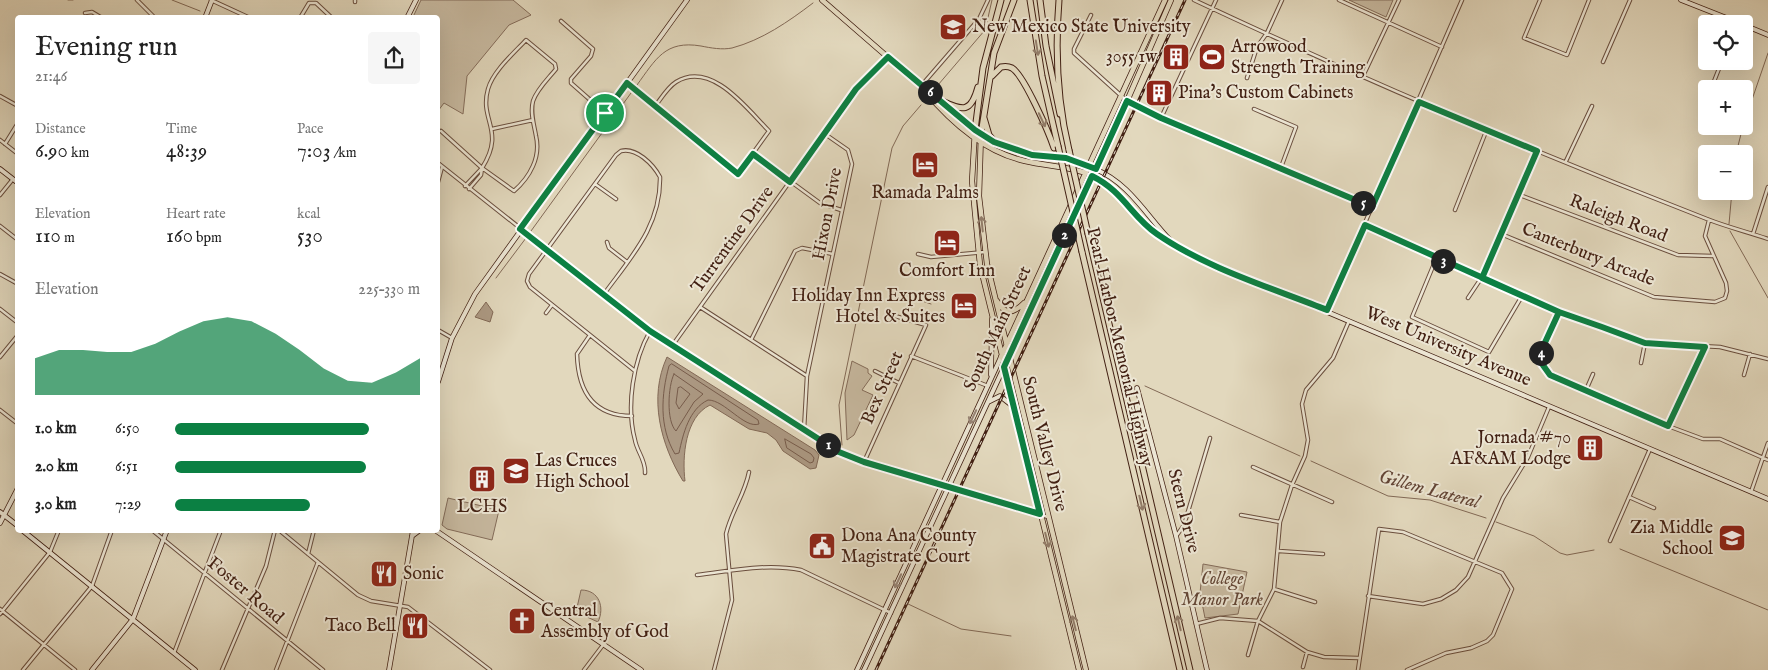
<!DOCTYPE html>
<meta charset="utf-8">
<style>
:root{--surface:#fff;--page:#f6f6f6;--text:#222;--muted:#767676;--accent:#0b8043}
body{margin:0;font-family:"IM FELL English",serif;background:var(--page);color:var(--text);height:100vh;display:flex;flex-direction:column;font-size:19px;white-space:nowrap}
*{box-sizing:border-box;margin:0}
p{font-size:16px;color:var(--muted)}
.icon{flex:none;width:28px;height:28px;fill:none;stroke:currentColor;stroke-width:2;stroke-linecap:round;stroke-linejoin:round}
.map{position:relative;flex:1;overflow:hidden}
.details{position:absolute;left:15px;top:15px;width:425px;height:518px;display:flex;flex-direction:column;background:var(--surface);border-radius:5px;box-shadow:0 5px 20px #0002}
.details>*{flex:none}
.fabs{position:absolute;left:1698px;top:15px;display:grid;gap:10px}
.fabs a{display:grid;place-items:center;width:55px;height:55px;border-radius:5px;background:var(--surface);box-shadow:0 5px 20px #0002;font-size:25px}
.pin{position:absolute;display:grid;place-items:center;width:42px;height:42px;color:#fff;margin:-21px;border:2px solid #fff;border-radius:50%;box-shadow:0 1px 5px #0007}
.km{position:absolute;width:25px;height:25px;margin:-12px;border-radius:50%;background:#222;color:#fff;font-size:14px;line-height:25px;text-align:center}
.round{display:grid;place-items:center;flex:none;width:52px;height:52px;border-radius:5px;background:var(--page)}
.overview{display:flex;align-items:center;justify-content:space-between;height:85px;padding:0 20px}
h1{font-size:28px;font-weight:600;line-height:38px}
.figures{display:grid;grid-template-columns:repeat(3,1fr);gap:8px;height:85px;padding:5px 20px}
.figures div{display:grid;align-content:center}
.figures b{font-size:21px;font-weight:600}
.figures small{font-size:14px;font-weight:400}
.figures p{font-size:14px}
.chart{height:140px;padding:10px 20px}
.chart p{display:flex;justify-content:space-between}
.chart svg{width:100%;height:90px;margin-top:5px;fill:var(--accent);opacity:.7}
ul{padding:0 20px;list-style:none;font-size:16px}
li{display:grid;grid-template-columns:80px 60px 1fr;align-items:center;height:38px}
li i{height:12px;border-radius:6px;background:var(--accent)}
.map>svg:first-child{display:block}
</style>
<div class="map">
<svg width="1768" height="670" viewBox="0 0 1768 670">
<rect width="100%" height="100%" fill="#e2d8bd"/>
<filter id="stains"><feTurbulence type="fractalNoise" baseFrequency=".004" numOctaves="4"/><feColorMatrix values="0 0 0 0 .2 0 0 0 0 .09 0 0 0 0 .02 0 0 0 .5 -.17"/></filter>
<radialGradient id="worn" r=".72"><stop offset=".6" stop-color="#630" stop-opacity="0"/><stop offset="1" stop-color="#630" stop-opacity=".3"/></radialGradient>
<!-- green -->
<path fill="#c7b9a0" stroke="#846c5a" d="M421,0H513L531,15L509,25L467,76L463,114L444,103L438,111V18L413,17Z
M1349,0H1393L1386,17Z
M852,361L868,369V373L872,376L862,390L873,395L854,435L847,440L845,393Z
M448,498L499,510L492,540L447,529L442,525Z
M1203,564L1247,572L1238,614L1205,618L1200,593Z
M581,590C599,590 605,607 598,622L576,612Z"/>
<!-- water -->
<path fill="#ac9983" stroke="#826956" d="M486,302L493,312L490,322L475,317Z
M667,357L815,450L819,455L816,468L810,469L783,451L776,440L767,433L749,429L710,405C685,417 682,457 685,481H683C661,445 648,398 667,357Z"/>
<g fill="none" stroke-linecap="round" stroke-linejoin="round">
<!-- shore -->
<path stroke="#775c4b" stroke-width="1" d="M672,364L758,420L759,424C744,429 725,400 708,400C689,409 683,434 679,453L675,454C659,427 661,395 669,366Z
M674,374L703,394L694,402L676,431C666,421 668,386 674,374Z
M681,387L690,394L679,409L676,403L678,388Z
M785,439L811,454L814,458L813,462L810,463L787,448Z"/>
<!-- stream -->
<path stroke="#826956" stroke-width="1" d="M68,0H73
M172,0L200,11
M987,22L992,0
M637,85C656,59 665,40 701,46C711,48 722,50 732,48C762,40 788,22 813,3
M938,85L985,30
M1744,123L1768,53
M1736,154L1743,126
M1729,224L1732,191
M531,231L631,93
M1730,231L1768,298
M496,278L526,238
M907,296L931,304
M1145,386L1300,456
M842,445L839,405L892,148L903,126L921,105
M1311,461L1388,496L1430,500L1486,518
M1496,522L1534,536L1560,553L1567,555L1594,550
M1620,549L1768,610
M906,603L961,629L1011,636"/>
<!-- street casing -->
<g stroke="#6a4e3e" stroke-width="4.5">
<path id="street" d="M137,0L155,18
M211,0L250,18
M1194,0C1362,79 1534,152 1707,219C1727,227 1748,232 1768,239
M1339,0L1442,47
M1540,0L1524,38L1567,55L1589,0
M355,2V0
M85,13L92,12L102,18
M1091,15L1074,49V53L1127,101L1161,118L1372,207
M300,18L309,3H316L332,18
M561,21L593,49L591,56L571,79V83L605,113
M1603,62L1630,0
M1363,76L1399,0
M1247,78L1257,47L1267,33L1282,0
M627,83L738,174L769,131C748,110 712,60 676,82C668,87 662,97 656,105
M921,86L979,19L988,0
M1711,89L1722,61
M0,96L18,106
M1254,109L1296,127L1280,170
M1161,118L1216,0
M492,129L533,120
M441,131L482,168L514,191C530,177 541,157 536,136C534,124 530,113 533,101C537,89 548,79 556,69L555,64L526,40C514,53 493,71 488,89C479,121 506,130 482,168
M0,140L18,154
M5,144L18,123
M753,154L820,203L841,210
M1566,161L1592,106
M438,163L650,331L839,452L864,462L1048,517
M438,182L442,167
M595,184L616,199
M465,186L482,168L481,175L469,189
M1517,194L1678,255L1712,256
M0,195L13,179
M1455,210L1487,129
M1365,225L1559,312L1645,343L1720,347L1768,359
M0,226L18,240
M1501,234L1654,297L1715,302L1725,298L1727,291L1726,283L1705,236L1709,220
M1753,234L1768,187
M607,242L609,248L627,262
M918,254L931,257L985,252
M1436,259L1412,317L1489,352L1522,296
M0,274L18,284
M604,294C631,257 661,226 660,177C653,164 636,147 621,151L616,155L529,274L527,281L530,287L635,371
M1468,298L1482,277L1537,151
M700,307L807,376
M0,309L18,323
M1327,310L1462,0
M1559,312L1542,349L1540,361L1550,375L1668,426L1703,439H1720L1768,460
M546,313L552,305
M438,330L452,338
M590,335L577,354C578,391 593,416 632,416
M751,340L795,251L802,248L833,254
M672,346L856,89L888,57
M911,356L988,386
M0,357L18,335
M1641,363L1645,343
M875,371L899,383
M1744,375L1750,354
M1586,390L1593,374
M0,410L18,424
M1668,426L1705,347
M804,430L807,376L852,164L848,150L825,134
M864,462L926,325L888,314
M1253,467L1332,502
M645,473C646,460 637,452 635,440C626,406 633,361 650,331
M1751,492L1768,443
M1629,497L1654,508
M1241,515L1280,522
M152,530L323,670
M279,530L358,595L371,601L408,607L490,670
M1177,535L1184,525L1210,438
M1610,541L1650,449
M1279,551L1323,554
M308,554L314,530
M697,575C732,571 766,563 801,570L891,613
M1274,589L1315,602
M1368,596L1423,604L1441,599L1456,590L1468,577L1503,498L1528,457L1549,407
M0,609L75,670
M0,614L50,552L59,530
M1196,624L1220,618L1258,621L1307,652L1324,657L1358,658
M174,653L221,530
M1248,655L1258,621L1274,589L1280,522L1292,485L1305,456L1308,440L1302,404L1306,390L1333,358L1349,321
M1303,667L1307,652
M23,670L92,586L112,530
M222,670L266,566L275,530
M276,670L318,562
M584,670L603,645
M714,670L732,600L726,534C731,512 745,494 749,472
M1358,670L1379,529L1403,532L1502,573L1512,589L1493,635L1487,641L1471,648L1446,653L1407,670"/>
</g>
<!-- secondary casing -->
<g stroke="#422013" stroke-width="5.5">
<path id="secondary" d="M1681,0L1742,24
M205,18L212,0
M407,18L416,0
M1744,25L1768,35
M0,169L18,183
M1095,169C1129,183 1146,215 1170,240
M1092,176L1120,195L1156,234L1186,252L1768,499
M991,375L992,319
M438,382L452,338L475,294L687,0
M1137,388L1176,536L1207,670
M988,402L1000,396L1014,407
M0,512L18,526
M0,523L18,488
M22,530L195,670
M435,530L641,670
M412,536L420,530
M92,670L133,619L167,530
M389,670L413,530
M857,670L1001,357
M864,670L1004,367"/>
</g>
<!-- primary casing -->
<g stroke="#422013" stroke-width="6">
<path id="primary" d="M822,0L921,86L989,139L1017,151L1066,158L1095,169
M925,91C951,122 984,152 1025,161C1046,166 1066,166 1086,173
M975,130L972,181L980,265L1079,670
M981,134L979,196L987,264L1086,670
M997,301C1005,315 1013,314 1024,303
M1001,357L1165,0
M1004,367L1127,101L1171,0"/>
</g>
<!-- highway casing -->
<g stroke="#422013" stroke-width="7">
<path id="highway" d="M1030,0L1042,76L1058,146
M1040,0L1046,46L1060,114
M1059,0C1055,50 1057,101 1069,150
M992,76L1001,67C1005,66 1008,66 1012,68C1024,75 1049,133 1054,148
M942,101C963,111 971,113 978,87
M984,118L989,135L995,142
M975,130L983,68L1001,0
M981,134L994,53L1014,0
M1088,234L1190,670
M1082,252L1180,670"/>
</g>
<!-- street -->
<use href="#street" stroke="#ece6d4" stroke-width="2.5"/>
<!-- secondary -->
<use href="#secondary" stroke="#ece6d4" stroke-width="4"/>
<!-- primary -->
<use href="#primary" stroke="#e2d8bd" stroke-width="4.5"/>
<!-- highway -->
<use href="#highway" stroke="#e2d8bd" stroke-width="5"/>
<!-- rail casing -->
<g stroke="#422013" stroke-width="3">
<path id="rail" d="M876,670L1185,0"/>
</g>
<!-- rail -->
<use href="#rail" stroke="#ece6d4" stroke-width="1" stroke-dasharray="4" stroke-linecap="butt"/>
<!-- highway-bridge casing -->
<g stroke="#422013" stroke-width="7" stroke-linecap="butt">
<path id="highway-bridge" d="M1058,146L1082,252
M1069,150L1088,234"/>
</g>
<!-- highway-bridge -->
<use href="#highway-bridge" stroke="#e2d8bd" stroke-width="5"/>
</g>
<!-- one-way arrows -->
<defs><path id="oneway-shaft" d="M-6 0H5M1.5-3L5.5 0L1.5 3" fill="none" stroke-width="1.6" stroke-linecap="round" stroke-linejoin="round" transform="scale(1.25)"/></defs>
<g stroke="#927c68">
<use href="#oneway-shaft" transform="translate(1037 48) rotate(81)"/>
<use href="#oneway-shaft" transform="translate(1042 120) rotate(65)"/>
<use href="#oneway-shaft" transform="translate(982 224) rotate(-96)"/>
<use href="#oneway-shaft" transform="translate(1141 503) rotate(77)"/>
<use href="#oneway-shaft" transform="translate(1047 540) rotate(76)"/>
<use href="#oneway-shaft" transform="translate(1074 623) rotate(-104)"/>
<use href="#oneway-shaft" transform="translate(1179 623) rotate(-103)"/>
</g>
<g stroke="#978374">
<use href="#oneway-shaft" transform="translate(973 417) rotate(115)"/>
<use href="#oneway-shaft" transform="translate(898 581) rotate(115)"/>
</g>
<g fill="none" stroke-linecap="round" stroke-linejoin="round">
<!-- route casing -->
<g stroke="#fff" stroke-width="10">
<path id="route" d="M605,113L520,229L650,331L839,452L864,462L1040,514L1004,367L1092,176C1123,191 1132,217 1157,234C1206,268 1272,288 1327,310L1365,225L1559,312L1602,327L1645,343L1705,347L1668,426L1550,375L1540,361L1542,349L1559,312L1482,278L1537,151L1419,102L1372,207L1161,118L1127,101L1096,169L1066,158L1032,155L994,142L975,130L888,57L856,89L790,182L753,154L738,174L627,83L605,113"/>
</g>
<!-- route -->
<use href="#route" stroke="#0b8043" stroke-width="6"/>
</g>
<!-- icons -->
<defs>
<g id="university-square" transform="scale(1.4375)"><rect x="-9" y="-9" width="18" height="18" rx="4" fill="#8f2418" stroke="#ece6d4"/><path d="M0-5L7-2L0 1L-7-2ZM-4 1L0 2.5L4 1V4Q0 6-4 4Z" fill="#fff"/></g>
<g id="building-square" transform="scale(1.4375)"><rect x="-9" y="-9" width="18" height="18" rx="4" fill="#8f2418" stroke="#ece6d4"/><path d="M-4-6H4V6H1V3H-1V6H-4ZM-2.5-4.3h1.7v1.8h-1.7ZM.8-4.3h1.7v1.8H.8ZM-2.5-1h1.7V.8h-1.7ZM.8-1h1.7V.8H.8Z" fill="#fff"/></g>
<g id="stadium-square" transform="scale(1.4375)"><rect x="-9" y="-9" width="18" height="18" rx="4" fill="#8f2418" stroke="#ece6d4"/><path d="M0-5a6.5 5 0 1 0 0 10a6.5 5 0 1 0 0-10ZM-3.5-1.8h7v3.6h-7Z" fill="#fff"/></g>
<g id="hotel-square" transform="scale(1.4375)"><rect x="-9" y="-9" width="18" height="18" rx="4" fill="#8f2418" stroke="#ece6d4"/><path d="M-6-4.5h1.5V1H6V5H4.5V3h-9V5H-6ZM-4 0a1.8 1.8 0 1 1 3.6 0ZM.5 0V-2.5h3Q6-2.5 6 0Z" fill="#fff"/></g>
<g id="school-square" transform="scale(1.4375)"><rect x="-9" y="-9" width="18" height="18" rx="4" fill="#8f2418" stroke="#ece6d4"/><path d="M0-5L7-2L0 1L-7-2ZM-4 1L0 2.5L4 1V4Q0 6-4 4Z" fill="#fff"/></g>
<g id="civic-square" transform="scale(1.4375)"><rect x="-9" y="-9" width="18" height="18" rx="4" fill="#8f2418" stroke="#ece6d4"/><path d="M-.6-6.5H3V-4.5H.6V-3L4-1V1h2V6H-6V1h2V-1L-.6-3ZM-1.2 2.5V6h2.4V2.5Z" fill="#fff"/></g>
<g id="restaurant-square" transform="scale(1.4375)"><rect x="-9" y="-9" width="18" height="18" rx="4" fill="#8f2418" stroke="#ece6d4"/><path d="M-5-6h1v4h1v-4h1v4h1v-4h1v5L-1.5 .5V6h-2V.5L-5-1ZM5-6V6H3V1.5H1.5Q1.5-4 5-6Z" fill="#fff"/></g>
<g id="church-square" transform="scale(1.4375)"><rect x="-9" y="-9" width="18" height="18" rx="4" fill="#8f2418" stroke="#ece6d4"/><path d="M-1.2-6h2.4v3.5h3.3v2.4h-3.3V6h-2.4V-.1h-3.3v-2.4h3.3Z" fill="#fff"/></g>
</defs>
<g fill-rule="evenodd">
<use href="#university-square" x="953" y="27"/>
<use href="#building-square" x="1176" y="57"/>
<use href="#stadium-square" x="1212" y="57"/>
<use href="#building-square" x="1159" y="93"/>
<use href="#hotel-square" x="925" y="165"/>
<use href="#hotel-square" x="947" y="243"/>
<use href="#hotel-square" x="964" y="306"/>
<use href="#building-square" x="1590" y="448"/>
<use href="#school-square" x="516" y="471"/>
<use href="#building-square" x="482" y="479"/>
<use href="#school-square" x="1732" y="538"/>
<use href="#civic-square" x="822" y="546"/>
<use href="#restaurant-square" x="384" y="574"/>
<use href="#church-square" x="522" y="621"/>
<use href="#restaurant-square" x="415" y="626"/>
</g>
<g text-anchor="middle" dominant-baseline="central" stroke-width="4" stroke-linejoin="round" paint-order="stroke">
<!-- poi labels -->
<g font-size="18" fill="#422013" stroke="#ece6d4" text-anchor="start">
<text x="972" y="27">New Mexico State University</text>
<text x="1231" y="47">Arrowood<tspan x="1231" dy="21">Strength Training</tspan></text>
<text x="1157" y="57" text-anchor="end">3055 1w</text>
<text x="1178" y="93">Pina's Custom Cabinets</text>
<text x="925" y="193" text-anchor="middle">Ramada Palms</text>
<text x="947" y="271" text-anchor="middle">Comfort Inn</text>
<text x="945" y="296" text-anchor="end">Holiday Inn Express<tspan x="945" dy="21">Hotel &amp; Suites</tspan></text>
<text x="1571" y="438" text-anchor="end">Jornada #70<tspan x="1571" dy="21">AF&amp;AM Lodge</tspan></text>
<text x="535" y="461">Las Cruces<tspan x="535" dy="21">High School</tspan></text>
<text x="482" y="507" text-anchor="middle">LCHS</text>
<text x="1713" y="528" text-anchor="end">Zia Middle<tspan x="1713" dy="21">School</tspan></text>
<text x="841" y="536">Dona Ana County<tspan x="841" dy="21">Magistrate Court</tspan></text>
<text x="403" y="574">Sonic</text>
<text x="541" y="611">Central<tspan x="541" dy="21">Assembly of God</tspan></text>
<text x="396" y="626" text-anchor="end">Taco Bell</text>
</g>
<!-- street labels -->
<g font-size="18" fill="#422013" stroke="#ece6d4">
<text transform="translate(828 214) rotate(-79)">Hixon Drive</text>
<text transform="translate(1618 219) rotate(21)">Raleigh Road</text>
<text transform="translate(733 240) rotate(-54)">Turrentine Drive</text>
<text transform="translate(1588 255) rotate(22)">Canterbury Arcade</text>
<text transform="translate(998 329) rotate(-65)">South Main Street</text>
<text transform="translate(1119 347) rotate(77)">Pearl Harbor Memorial Highway</text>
<text transform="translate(1448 347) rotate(23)">West University Avenue</text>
<text transform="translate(883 388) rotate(-66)">Bex Street</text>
<text transform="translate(1044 444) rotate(76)">South Valley Drive</text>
<text transform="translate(1183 511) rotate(76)">Stern Drive</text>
<text transform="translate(245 591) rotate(40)">Foster Road</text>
</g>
<!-- park labels -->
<g font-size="18" font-style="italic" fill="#634636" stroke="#ece6d4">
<text x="1222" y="579">College<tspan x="1222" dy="21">Manor Park</tspan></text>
</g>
<!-- water labels -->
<g font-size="19" font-style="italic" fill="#624435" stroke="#ece6d4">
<text transform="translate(1429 490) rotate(15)">Gillem Lateral</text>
</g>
</g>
<rect width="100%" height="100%" filter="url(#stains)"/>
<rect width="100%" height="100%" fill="url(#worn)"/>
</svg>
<div class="fabs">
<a><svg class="icon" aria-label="locate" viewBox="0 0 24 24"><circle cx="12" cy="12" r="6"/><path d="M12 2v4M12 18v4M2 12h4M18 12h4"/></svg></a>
<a>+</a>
<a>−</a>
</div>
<div class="pin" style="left:605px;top:113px;background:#1e9e55"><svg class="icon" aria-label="arrive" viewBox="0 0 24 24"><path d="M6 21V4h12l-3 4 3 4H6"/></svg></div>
<b class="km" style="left:828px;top:445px">1</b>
<b class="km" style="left:1064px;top:235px">2</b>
<b class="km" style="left:1443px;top:261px">3</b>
<b class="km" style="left:1541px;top:353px">4</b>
<b class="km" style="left:1363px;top:203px">5</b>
<b class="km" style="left:930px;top:92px">6</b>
<section class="details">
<div class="overview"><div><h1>Evening run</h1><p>21:46</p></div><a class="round"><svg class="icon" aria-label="share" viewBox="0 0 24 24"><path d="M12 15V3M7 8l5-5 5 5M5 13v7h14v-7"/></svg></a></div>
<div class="figures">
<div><p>Distance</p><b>6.90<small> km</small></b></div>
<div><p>Time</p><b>48:39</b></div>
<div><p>Pace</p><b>7:03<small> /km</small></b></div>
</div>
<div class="figures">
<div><p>Elevation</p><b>110<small> m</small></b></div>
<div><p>Heart rate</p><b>160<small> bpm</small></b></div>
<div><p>kcal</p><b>530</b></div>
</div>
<div class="chart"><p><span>Elevation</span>225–330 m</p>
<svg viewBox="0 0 160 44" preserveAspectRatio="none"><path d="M0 44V26L10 22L20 22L30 23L40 23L50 19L60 13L70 8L80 6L90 8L100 14L110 22L120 31L130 37L140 38L150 33L160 26V44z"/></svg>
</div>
<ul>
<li><b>1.0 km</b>6:50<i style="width:79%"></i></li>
<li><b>2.0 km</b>6:51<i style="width:78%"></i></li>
<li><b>3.0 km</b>7:29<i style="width:55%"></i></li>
</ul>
</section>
</div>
